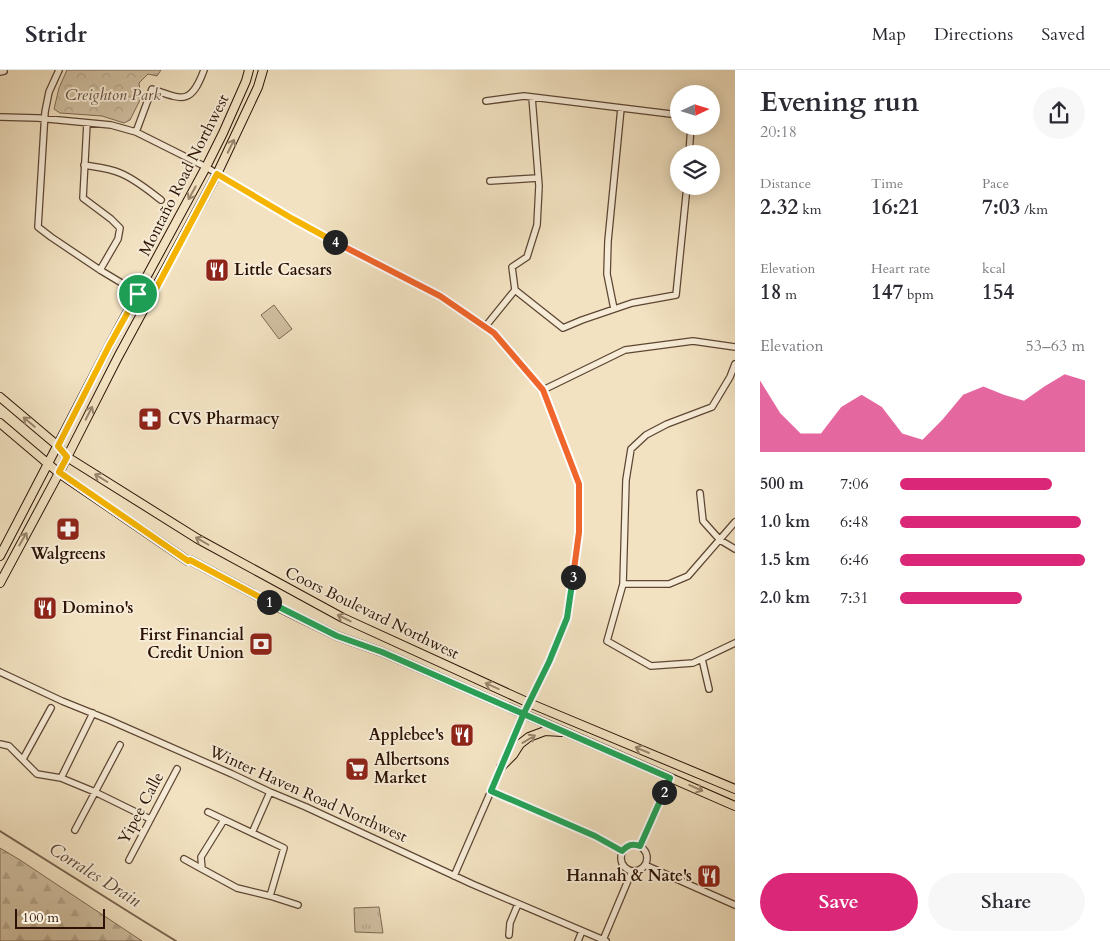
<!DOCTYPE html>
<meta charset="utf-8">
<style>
:root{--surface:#fff;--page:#f7f7f7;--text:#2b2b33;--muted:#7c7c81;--line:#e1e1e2;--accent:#db2777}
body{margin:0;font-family:Cardo,serif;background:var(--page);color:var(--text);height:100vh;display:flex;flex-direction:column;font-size:19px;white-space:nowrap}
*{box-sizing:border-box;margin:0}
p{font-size:16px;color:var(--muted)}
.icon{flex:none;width:28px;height:28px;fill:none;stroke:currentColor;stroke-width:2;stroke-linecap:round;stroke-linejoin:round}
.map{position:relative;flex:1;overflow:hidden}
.side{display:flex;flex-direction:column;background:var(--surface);width:375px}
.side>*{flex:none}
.needle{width:32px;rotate:86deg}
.fabs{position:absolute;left:670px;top:15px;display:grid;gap:10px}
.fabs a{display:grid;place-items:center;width:50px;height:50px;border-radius:50%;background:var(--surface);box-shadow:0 2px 12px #0003;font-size:25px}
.scale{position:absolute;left:15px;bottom:12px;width:90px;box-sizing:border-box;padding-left:5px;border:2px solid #2b1205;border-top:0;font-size:14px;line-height:18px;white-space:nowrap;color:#2b1205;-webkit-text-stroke:4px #f7ecd7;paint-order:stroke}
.pin{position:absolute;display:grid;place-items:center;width:42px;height:42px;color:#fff;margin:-21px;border:2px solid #fff;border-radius:50%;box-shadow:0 1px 5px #0007}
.km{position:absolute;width:25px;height:25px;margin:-12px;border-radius:50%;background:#222;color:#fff;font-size:14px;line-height:25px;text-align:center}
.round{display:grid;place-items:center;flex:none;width:52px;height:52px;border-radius:26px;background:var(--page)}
.headline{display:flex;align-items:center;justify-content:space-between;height:85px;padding:0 25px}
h1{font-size:28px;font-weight:800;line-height:38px}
.stats{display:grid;grid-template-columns:repeat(3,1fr);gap:8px;height:85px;padding:5px 25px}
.stats div{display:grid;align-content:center}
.stats b{font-size:21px;font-weight:800}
.stats small{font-size:14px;font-weight:400}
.stats p{font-size:14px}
.chart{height:140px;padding:10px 25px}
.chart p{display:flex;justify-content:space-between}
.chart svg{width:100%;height:90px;margin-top:5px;fill:var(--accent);opacity:.7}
.button{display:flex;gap:10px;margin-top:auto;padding:10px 25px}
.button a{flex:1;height:58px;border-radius:30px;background:var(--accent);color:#fff;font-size:20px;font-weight:800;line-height:58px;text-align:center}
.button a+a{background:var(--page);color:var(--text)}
ul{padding:0 25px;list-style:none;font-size:16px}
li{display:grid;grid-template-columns:80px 60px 1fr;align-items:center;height:38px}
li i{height:12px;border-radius:6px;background:var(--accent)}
header{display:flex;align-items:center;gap:30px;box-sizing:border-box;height:70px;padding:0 25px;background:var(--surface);border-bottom:1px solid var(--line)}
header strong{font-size:24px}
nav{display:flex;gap:28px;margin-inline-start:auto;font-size:18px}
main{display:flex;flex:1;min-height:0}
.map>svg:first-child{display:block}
</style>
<header>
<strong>Stridr</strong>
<nav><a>Map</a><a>Directions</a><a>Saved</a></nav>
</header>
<main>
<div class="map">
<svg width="735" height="871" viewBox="0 0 735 871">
<defs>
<pattern id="grass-tufts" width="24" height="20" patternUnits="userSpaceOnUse" patternTransform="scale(1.25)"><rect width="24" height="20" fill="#d0bfa1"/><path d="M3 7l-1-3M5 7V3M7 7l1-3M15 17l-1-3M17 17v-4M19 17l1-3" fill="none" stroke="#b3a389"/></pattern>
<pattern id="forest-firs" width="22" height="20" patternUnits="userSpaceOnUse" patternTransform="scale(1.25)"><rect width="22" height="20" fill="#d0bfa1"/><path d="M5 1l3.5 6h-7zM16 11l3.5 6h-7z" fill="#b3a389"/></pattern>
<pattern id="park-crowns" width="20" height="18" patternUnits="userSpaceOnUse" patternTransform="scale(1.25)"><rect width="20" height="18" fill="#d0bfa1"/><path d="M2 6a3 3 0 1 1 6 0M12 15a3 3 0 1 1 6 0" fill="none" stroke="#b3a389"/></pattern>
</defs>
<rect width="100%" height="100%" fill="#f2e2c1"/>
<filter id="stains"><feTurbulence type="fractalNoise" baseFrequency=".004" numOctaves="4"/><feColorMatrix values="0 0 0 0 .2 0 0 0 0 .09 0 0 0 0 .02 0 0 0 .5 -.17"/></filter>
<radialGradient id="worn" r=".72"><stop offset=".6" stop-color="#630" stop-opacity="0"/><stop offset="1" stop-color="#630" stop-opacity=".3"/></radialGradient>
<!-- grass -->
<path fill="url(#grass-tufts)" stroke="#7e6853" d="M379,837L383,863L355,862L354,838Z"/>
<!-- forest -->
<path fill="url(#forest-firs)" stroke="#7e6853" d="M0,778L20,790L142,871H0Z"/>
<!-- park -->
<path fill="url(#park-crowns)" stroke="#7e6853" d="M67,0H161L157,6L148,4L139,13L141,28L130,50L124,53L102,46L60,43L54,39L59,18Z"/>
<!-- pitch -->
<path fill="#d0bfa1" stroke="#7e6853" d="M274,235L292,259L279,269L261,245Z"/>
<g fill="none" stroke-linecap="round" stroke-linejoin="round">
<!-- stream -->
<path stroke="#7a644f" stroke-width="2" d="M0,761L137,847L176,871"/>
<!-- minor casing -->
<g stroke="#5d4634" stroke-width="8">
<path id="minor" d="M59,0L49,22L45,42L38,157L51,167L100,200L150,230
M0,2L4,1
M486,31L524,26L679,45
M0,47L38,48L111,55L136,62L206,97L293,149L440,226L494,263L543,320L579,415V462L567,549L549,592L523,643L491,721L454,806
M87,53L83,128L111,149L120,158L118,169L100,200
M136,62L152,19C183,30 191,35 204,0
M689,84L691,56
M84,95C96,97 109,98 120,103C135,109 148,120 161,130
M490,111L538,108
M515,220L563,258L582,250L632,233L676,225L687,116
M614,239L607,204L608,171L621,38
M485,257L515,220L512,197L527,187L537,155L539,116L532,27
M735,294L730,307L712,337L667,354L646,365L631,379L626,410L623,514L607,571L651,596L693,593L735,573
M543,320L625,280L693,271L735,277
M700,423L703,451L720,470L735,479
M623,514H669L688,506L735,452
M702,589L709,619
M0,602L62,631L109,650L232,704L270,722L306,737L472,814L606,871
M0,674L9,676L37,704L61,708L95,722L150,749
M23,689L51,638
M61,708L93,643
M491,721L595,766L622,781
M208,742L284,778L270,826L237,818L202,799L201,787L224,750
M75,760L120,675
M252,763L270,722
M621 788a13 13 0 1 1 26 0a13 13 0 1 1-26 0Z
M640,776L670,708
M184,789L202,799
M129,790L177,699
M645,795L735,835
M270,826L298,835
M509,865L510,853L518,834
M603,870L632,801
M578,871L582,861"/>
</g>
<!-- major casing -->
<g stroke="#2b1205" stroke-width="10">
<path id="major" d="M0,327L58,376L67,387L198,469L343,548L529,633L735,719
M0,353L59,403L188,491L190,490L280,538L337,566L382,582L735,736
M0,486L109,276L206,97L223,63L246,11L249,0
M0,513L59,403L118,287L217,104L258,17L263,0
M501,697L513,685L520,674L529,667L545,661L562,662"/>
</g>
<!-- minor -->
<use href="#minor" stroke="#f7ecd7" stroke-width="5.5"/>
<!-- major -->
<use href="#major" stroke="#f2e2c1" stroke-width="8"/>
</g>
<!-- one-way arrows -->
<defs><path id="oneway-shaft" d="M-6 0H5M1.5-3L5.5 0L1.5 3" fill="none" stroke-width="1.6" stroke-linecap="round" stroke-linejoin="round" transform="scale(1.25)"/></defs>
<g stroke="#98846c">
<use href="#oneway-shaft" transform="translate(231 76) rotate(-64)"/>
<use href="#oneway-shaft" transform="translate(192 123) rotate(119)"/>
<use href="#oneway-shaft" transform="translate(89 343) rotate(-63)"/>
<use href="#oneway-shaft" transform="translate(29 352) rotate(-140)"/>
<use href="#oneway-shaft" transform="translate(101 408) rotate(-148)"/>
<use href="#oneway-shaft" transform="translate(23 469) rotate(-60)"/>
<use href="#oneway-shaft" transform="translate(202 471) rotate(-150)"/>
<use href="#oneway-shaft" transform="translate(344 548) rotate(-154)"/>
<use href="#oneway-shaft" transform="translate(492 616) rotate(-156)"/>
<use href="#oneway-shaft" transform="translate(529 669) rotate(-31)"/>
<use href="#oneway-shaft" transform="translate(642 680) rotate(-157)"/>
<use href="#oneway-shaft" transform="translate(696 718) rotate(24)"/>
</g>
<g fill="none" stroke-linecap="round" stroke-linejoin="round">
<!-- split-1 casing -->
<g stroke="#fff" stroke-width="10">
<path id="split-1" d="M138,224L109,276L58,376L67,387L59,402L188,491L190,490L269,532"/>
</g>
<!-- split-2 casing -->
<g stroke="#fff" stroke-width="10">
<path id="split-2" d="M269,532L337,566L382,582L670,708L664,722"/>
</g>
<!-- split-3 casing -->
<g stroke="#fff" stroke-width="10">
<path id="split-3" d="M573,507L567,548L549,592L524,643L491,721L595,766L622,781C628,775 632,773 640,776L664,722"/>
</g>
<!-- split-4 casing -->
<g stroke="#fff" stroke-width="10">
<path id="split-4" d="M335,172L440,226L494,263L543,320L579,414V462L573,507"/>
</g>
<!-- split-5 casing -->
<g stroke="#fff" stroke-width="10">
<path id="split-5" d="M138,224L150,230L217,104L293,149L335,172"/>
</g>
<!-- split-1 -->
<use href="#split-1" stroke="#f5b400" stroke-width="6"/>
<!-- split-2 -->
<use href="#split-2" stroke="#22a559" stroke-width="6"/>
<!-- split-3 -->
<use href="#split-3" stroke="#22a559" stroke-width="6"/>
<!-- split-4 -->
<use href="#split-4" stroke="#f0652b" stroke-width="6"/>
<!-- split-5 -->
<use href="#split-5" stroke="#f5b400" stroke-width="6"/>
</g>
<!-- icons -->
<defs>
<g id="restaurant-square" transform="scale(1.25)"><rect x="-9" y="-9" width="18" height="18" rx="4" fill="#8f2418" stroke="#f7ecd7"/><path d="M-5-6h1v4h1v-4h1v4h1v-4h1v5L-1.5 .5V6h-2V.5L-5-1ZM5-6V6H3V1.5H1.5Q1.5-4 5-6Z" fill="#fff"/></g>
<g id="pharmacy-square" transform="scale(1.25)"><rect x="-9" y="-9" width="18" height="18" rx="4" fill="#8f2418" stroke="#f7ecd7"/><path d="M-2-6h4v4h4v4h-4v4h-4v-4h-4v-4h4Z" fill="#fff"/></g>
<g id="bank-square" transform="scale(1.25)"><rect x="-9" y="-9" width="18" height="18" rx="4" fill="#8f2418" stroke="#f7ecd7"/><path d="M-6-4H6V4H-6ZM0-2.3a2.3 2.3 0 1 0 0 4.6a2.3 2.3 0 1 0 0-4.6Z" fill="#fff"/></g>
<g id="supermarket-square" transform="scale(1.25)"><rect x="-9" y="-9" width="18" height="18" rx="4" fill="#8f2418" stroke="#f7ecd7"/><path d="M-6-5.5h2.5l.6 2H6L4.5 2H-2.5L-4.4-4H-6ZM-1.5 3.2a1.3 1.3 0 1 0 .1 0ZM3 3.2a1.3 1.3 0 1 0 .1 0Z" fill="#fff"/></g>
</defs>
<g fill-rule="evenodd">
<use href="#restaurant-square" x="217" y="200"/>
<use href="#pharmacy-square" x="150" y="349"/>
<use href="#pharmacy-square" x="68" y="459"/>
<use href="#restaurant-square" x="45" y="538"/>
<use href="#bank-square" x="261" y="574"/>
<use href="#restaurant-square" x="462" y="665"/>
<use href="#supermarket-square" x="357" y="699"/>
<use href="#restaurant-square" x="709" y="806"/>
</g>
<g text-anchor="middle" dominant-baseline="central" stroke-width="4" stroke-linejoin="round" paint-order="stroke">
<!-- park labels -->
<g font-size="16" font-style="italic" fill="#654f3c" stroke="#f7ecd7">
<text x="113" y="25">Creighton Park</text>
</g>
<!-- street labels -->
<g font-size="16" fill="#2b1205" stroke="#f7ecd7">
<text transform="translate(184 105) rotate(-63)">Montaño Road Northwest</text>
<text transform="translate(372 543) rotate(26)">Coors Boulevard Northwest</text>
<text transform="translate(308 724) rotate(24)">Winter Haven Road Northwest</text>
<text transform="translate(141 738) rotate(-62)">Yipee Calle</text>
</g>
<!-- poi labels -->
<g font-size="16" font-weight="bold" fill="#2b1205" stroke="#f7ecd7" text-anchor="start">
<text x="234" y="200">Little Caesars</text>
<text x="168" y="349">CVS Pharmacy</text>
<text x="68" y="484" text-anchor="middle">Walgreens</text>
<text x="62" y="538">Domino's</text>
<text x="244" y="565" text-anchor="end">First Financial<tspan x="244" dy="18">Credit Union</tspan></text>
<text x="444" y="665" text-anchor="end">Applebee's</text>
<text x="374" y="690">Albertsons<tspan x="374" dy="18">Market</tspan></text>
<text x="692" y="806" text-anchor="end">Hannah &amp; Nate's</text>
</g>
<!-- water labels -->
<g font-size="18" font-style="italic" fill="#5f4937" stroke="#f7ecd7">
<text transform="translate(95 805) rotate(32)">Corrales Drain</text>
</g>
</g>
<rect width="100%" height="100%" filter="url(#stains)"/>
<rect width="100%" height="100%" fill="url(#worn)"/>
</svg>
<div class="fabs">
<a><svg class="needle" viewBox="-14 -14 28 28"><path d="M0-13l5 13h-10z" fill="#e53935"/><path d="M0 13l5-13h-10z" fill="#7c7c81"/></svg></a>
<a><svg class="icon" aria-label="layers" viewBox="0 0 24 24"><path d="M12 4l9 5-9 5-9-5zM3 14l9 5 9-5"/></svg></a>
</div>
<div class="scale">100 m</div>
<div class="pin" style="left:138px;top:224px;background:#1e9e55"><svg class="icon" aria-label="arrive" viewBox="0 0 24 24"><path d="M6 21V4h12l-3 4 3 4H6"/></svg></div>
<b class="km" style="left:269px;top:532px">1</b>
<b class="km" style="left:664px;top:722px">2</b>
<b class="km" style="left:573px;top:507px">3</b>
<b class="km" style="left:335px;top:172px">4</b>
</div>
<section class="side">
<div class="headline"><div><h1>Evening run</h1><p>20:18</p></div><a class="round"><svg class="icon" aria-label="share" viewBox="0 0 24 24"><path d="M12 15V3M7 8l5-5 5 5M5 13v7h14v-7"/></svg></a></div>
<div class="stats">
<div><p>Distance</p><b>2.32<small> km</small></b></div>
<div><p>Time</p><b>16:21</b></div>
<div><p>Pace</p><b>7:03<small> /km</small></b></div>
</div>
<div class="stats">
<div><p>Elevation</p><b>18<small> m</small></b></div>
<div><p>Heart rate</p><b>147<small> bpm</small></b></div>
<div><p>kcal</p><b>154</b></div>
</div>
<div class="chart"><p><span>Elevation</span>53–63 m</p>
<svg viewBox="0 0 160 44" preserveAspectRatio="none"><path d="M0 44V9L10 25L20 35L30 35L40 22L50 16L60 22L70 35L80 38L90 28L100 16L110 12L120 16L130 19L140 12L150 6L160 9V44z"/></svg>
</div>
<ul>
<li><b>500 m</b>7:06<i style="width:82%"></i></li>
<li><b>1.0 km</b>6:48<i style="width:98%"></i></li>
<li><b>1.5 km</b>6:46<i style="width:100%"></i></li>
<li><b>2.0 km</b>7:31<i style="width:66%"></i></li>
</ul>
<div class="button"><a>Save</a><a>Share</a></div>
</section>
</main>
